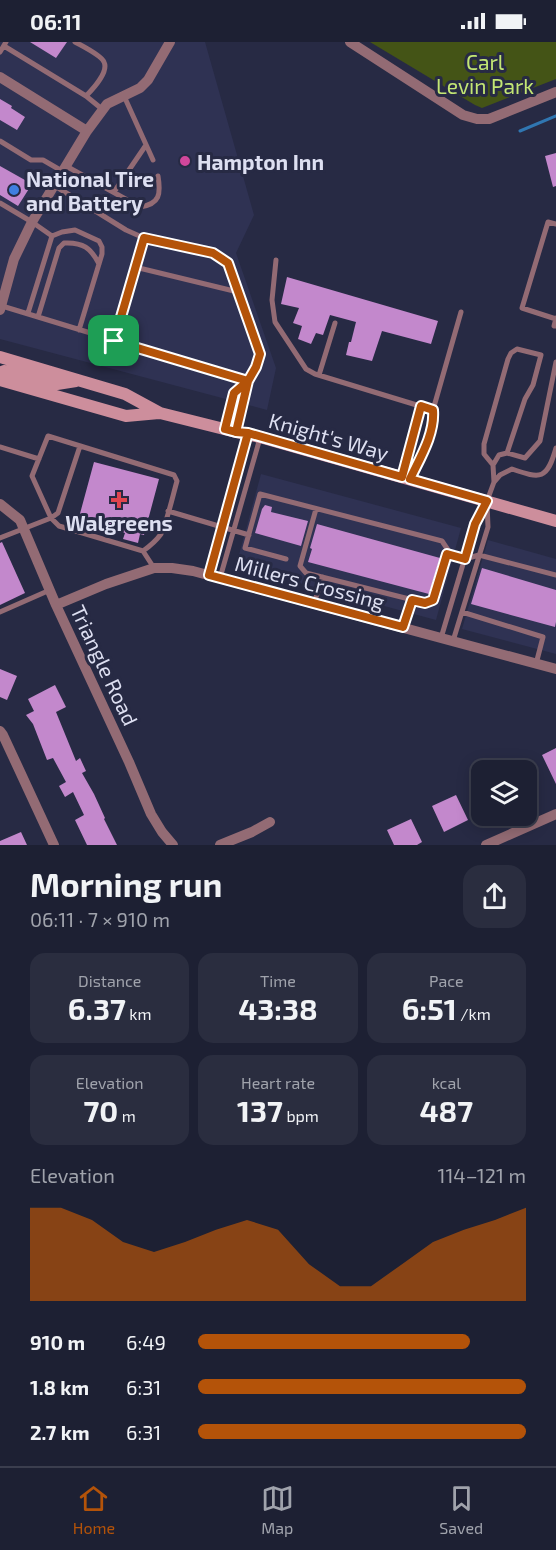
<!DOCTYPE html>
<meta charset="utf-8">
<style>
:root{--surface:#1d2033;--page:#2a2d3f;--text:#f1f3f6;--muted:#a0a3ac;--line:#3b3e4e;--accent:#b45309}
body{margin:0;font-family:"Exo 2",sans-serif;background:var(--page);color:var(--text);height:100vh;display:flex;flex-direction:column;font-size:22px;white-space:nowrap}
*{box-sizing:border-box;margin:0}
p{font-size:20px;color:var(--muted)}
.icon{flex:none;width:33px;height:33px;fill:none;stroke:currentColor;stroke-width:2;stroke-linecap:round;stroke-linejoin:round}
.map{position:relative;height:803px;overflow:hidden}
.details{display:flex;flex-direction:column;background:var(--surface);flex:1}
.details>*{flex:none}
.fabs{position:absolute;left:471px;top:718px;display:grid;gap:12px}
.fabs a{display:grid;place-items:center;width:66px;height:66px;border-radius:12px;background:var(--surface);box-shadow:0 3px 15px #0003,0 0 0 2px var(--line);font-size:30px}
.pin{position:absolute;display:grid;place-items:center;width:51px;height:51px;color:#fff;margin:-26px;border-radius:12px;box-shadow:0 3px 9px #0006}
.round{display:grid;place-items:center;flex:none;width:63px;height:63px;border-radius:18px;background:var(--page)}
.overview{display:flex;align-items:center;justify-content:space-between;height:102px;padding:0 30px}
h1{font-size:33px;font-weight:700;line-height:45px}
.metrics{display:grid;grid-template-columns:repeat(3,1fr);gap:9px;height:102px;padding:6px 30px}
.metrics div{display:grid;align-content:center;border-radius:15px;background:var(--page);text-align:center}
.metrics b{font-size:30px;font-weight:700}
.metrics small{font-size:16px;font-weight:400}
.metrics p{font-size:16px}
.chart{height:168px;padding:12px 30px}
.chart p{display:flex;justify-content:space-between}
.chart svg{width:100%;height:108px;margin-top:6px;fill:var(--accent);opacity:.7}
ul{padding:0 30px;list-style:none;font-size:20px}
li{display:grid;grid-template-columns:96px 72px 1fr;align-items:center;height:45px}
li i{height:15px;border-radius:8px;background:var(--accent)}
.status{display:flex;justify-content:space-between;align-items:center;height:42px;padding:0 30px;background:var(--surface);direction:ltr}
.status svg{height:16px;fill:currentColor}
.menu{display:flex;justify-content:space-around;align-items:center;height:84px;border-top:2px solid var(--line);background:var(--surface);font-size:16px;color:var(--muted)}
.menu a{display:grid;justify-items:center;gap:3px}
.menu .selected{color:var(--accent)}
.map>svg:first-child{display:block}
</style>
<div class="status"><b>06:11</b><svg viewBox="0 0 49 12"><path d="M0 12V9h3v3zM5 12V6h3v6zM10 12V3h3v9zM15 12V0h3v12zM26 1h20v11H26zM47 4h2v5h-2z"/></svg></div>
<div class="map">
<svg width="556" height="803" viewBox="0 0 556 803">
<rect width="100%" height="100%" fill="#272a44"/>
<!-- built -->
<path fill="#2f3253" d="M0,0H205L254,173L236,211L276,326L267,368L0,297Z
M261,432L461,486L436,578L236,524Z
M488,498L556,517V612L462,587Z"/>
<!-- green -->
<path fill="#445416" d="M370,0H556V37L482,66L475,63Z"/>
<g fill="none" stroke-linecap="round" stroke-linejoin="round">
<!-- stream -->
<path stroke="#3076b1" stroke-width="3" d="M520,89L556,74"/>
</g>
<!-- building -->
<path fill="#c388cc" d="M30,0H67L56,16Z
M0,57L12,64L11,66L25,75L17,88L0,78Z
M556,111V144L553,145L545,114Z
M0,124L32,142L18,164L0,153Z
M287,235L438,279L431,302L382,289L372,319L346,313L349,300H351L356,280L330,273L323,293L316,291L311,302L298,297L302,284L293,281L299,266L281,262Z
M94,420L159,437L144,493L140,492L138,501L123,497L125,491L78,479Z
M265,463L272,465L271,470L308,479L301,504L255,491L262,467Z
M317,482L440,516L429,552L308,520L312,507L310,506Z
M2,500L25,551L0,563V501Z
M482,526L556,548V580L555,585L471,562Z
M0,627L17,634L7,658L0,655Z
M55,643L66,665L56,670L76,719L80,716L86,729L82,731L94,752L105,776L104,777L117,803H87L75,778L84,773L73,750L65,755L59,744L66,740L53,716L47,718L33,682L26,673L34,669L28,657Z
M556,706V742L542,713Z
M456,753L468,778L444,790L432,764Z
M411,777L422,800L417,803H394L387,788Z
M21,790L27,803H0V799Z"/>
<g fill="none" stroke-linecap="round" stroke-linejoin="round">
<!-- service -->
<path stroke="#936b74" stroke-width="5" d="M75,0C82,4 101,13 104,20C109,30 92,48 86,54
M4,4L86,54L102,67
M0,10L6,0
M124,54L153,118
M0,99L31,118H43L62,129
M66,124L140,165C160,162 161,152 158,134
M114,150L146,103
M0,161L32,180L52,194L62,190L75,188L99,199L102,205V212L79,288
M276,218L272,258L275,280L306,327L315,332L433,368
M135,225L238,250
M2,264L248,339L256,325L260,312L227,221L221,215L213,211L144,196L126,188L55,144
M28,271L52,194
M38,275L59,206L64,201C83,200 91,206 99,222
M556,276L554,284H556
M556,277L522,266L548,180L556,182
M114,299L144,196
M319,333L335,281
M225,387L234,350L248,339L237,389
M48,394L174,433L177,439C173,453 167,480 161,492C156,499 150,504 143,509L59,484L51,476L32,434Z
M0,405L39,417
M493,423L484,412V402L508,317L511,311L517,307L541,313L533,343L525,357L507,411
M402,435L421,365
M411,436C421,416 435,392 433,368L461,270
M494,440L500,433L512,427C541,437 547,438 556,406
M168,469L249,493
M0,496L51,476L58,471L80,404
M143,509L154,526
M447,512L465,517L479,513L556,533
M286,517L245,506L260,452L442,499L448,508L433,558L425,561L306,531L300,524L316,467
M209,533L247,393
M220,536L260,396
M314,561L323,535
M0,570L50,548
M462,570L543,595L536,622
M403,585L412,558
M441,596L475,482L487,459L494,440L493,423L499,413L507,411L525,416L540,399L556,320
M453,599L488,485L487,461"/>
<!-- minor -->
<path stroke="#936b74" stroke-width="10" d="M350,0L463,73L477,77H489L556,50
M0,35L87,89
M0,268L14,217L32,180L87,89L107,62L140,46L148,38L170,0
M0,462L20,478L56,563L129,720L151,772L162,790L173,803
M56,563L106,542L154,526H172L193,529L556,627
M0,689L3,693L54,803
M220,803L252,790L270,780
M486,803L556,772"/>
<!-- secondary -->
<path stroke="#cd8e9c" stroke-width="12" d="M0,315L125,352L160,371L236,390L260,395L556,479
M0,331L4,329L11,330L57,342L76,339
M0,338L126,374L159,371"/>
</g>
<g fill="none" stroke-linecap="round" stroke-linejoin="round">
<!-- route casing -->
<g stroke="#fff" stroke-width="12">
<path id="route" d="M114,299L248,339L236,390L248,391L209,533L403,585L412,558L425,561L433,558L447,512L465,517L475,482L487,459L410,437C420,416 435,392 433,368L421,364L402,435L248,391L236,390L225,387L234,351L248,339L256,325L260,312L228,221L213,211L144,196L114,299"/>
</g>
<!-- route -->
<use href="#route" stroke="#b45309" stroke-width="8"/>
</g>
<!-- markers -->
<circle fill="#d1479c" stroke="#272a44" stroke-width="2" cx="185" cy="119" r="6"/>
<circle fill="#3f7fe0" stroke="#272a44" stroke-width="2" cx="14" cy="148" r="6"/>
<path fill="#e0444e" stroke="#272a44" stroke-width="2" d="M116 449h6v6h6v6h-6v6h-6v-6h-6v-6h6z"/>
<g text-anchor="middle" dominant-baseline="central" stroke-width="6" stroke-linejoin="round" paint-order="stroke">
<!-- park labels -->
<g font-size="21" fill="#c3e674" stroke="#272a44">
<text x="485" y="19">Carl<tspan x="485" dy="24">Levin Park</tspan></text>
</g>
<!-- poi labels -->
<g font-size="21" font-weight="bold" fill="#dddff1" stroke="#272a44" text-anchor="start">
<text x="197" y="119">Hampton Inn</text>
<text x="26" y="136">National Tire<tspan x="26" dy="24">and Battery</tspan></text>
<text x="119" y="480" text-anchor="middle">Walgreens</text>
</g>
<!-- street labels -->
<g font-size="21" fill="#dddff1" stroke="#272a44">
<text transform="translate(329 394) rotate(16)">Knight's Way</text>
<text transform="translate(310 540) rotate(15)">Millers Crossing</text>
<text transform="translate(105 623) rotate(65)">Triangle Road</text>
</g>
</g>
</svg>
<div class="fabs">
<a><svg class="icon" aria-label="layers" viewBox="0 0 24 24"><path d="M12 4l9 5-9 5-9-5zM3 14l9 5 9-5"/></svg></a>
</div>
<div class="pin" style="left:114px;top:299px;background:#1e9e55"><svg class="icon" aria-label="arrive" viewBox="0 0 24 24"><path d="M6 21V4h12l-3 4 3 4H6"/></svg></div>
</div>
<section class="details">
<div class="overview"><div><h1>Morning run</h1><p>06:11 · 7 × 910 m</p></div><a class="round"><svg class="icon" aria-label="share" viewBox="0 0 24 24"><path d="M12 15V3M7 8l5-5 5 5M5 13v7h14v-7"/></svg></a></div>
<div class="metrics">
<div><p>Distance</p><b>6.37<small> km</small></b></div>
<div><p>Time</p><b>43:38</b></div>
<div><p>Pace</p><b>6:51<small> /km</small></b></div>
</div>
<div class="metrics">
<div><p>Elevation</p><b>70<small> m</small></b></div>
<div><p>Heart rate</p><b>137<small> bpm</small></b></div>
<div><p>kcal</p><b>487</b></div>
</div>
<div class="chart"><p><span>Elevation</span>114–121 m</p>
<svg viewBox="0 0 160 44" preserveAspectRatio="none"><path d="M0 44V6L10 6L20 11L30 20L40 24L50 20L60 15L70 11L80 15L90 29L100 38L110 38L120 29L130 20L140 15L150 11L160 6V44z"/></svg>
</div>
<ul>
<li><b>910 m</b>6:49<i style="width:83%"></i></li>
<li><b>1.8 km</b>6:31<i style="width:100%"></i></li>
<li><b>2.7 km</b>6:31<i style="width:100%"></i></li>
</ul>
</section>
<nav class="menu">
<a class="selected"><svg class="icon" aria-label="home" viewBox="0 0 24 24"><path d="M3 11l9-7 9 7M6 9v11h12V9"/></svg>Home</a>
<a><svg class="icon" aria-label="map" viewBox="0 0 24 24"><path d="M3 6l6-2 6 2 6-2v14l-6 2-6-2-6 2zM9 4v14M15 6v14"/></svg>Map</a>
<a><svg class="icon" aria-label="saved" viewBox="0 0 24 24"><path d="M7 4h10v16l-5-4-5 4z"/></svg>Saved</a>
</nav>
